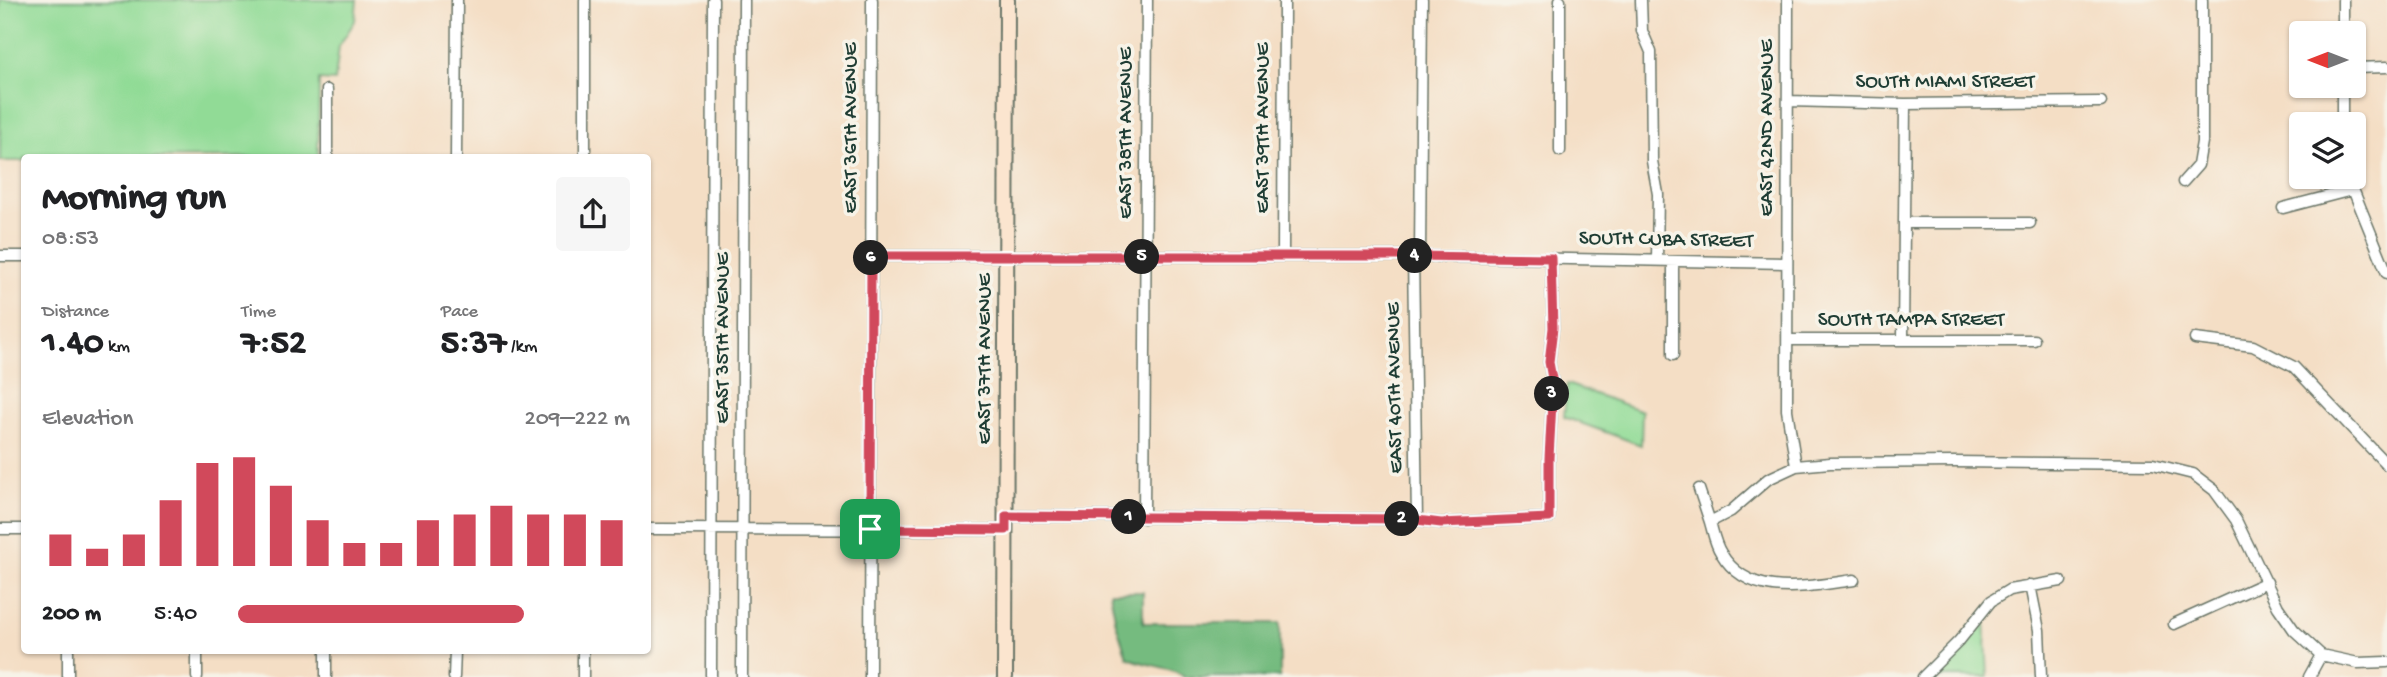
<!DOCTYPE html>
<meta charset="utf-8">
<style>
:root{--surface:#fff;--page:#f6f6f6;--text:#202124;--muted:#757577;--accent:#d1495b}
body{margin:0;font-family:"Gochi Hand",sans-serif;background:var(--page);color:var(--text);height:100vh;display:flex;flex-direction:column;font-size:26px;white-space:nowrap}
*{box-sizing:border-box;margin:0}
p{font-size:23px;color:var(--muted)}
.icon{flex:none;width:38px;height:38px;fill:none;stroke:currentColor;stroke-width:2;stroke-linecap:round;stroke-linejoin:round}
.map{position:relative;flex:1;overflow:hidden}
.side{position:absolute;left:21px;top:154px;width:630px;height:500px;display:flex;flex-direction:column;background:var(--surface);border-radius:7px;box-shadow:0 2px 5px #0004}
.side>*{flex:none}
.needle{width:46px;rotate:270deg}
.tools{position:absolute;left:2289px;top:21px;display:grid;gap:14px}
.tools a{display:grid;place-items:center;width:77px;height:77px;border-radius:7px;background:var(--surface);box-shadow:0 2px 5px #0004;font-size:35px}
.pin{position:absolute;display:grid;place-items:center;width:60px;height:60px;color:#fff;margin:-30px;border-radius:14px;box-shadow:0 4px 10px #0006}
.km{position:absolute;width:35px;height:35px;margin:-18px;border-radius:50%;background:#222;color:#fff;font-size:19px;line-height:35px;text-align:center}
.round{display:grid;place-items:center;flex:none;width:74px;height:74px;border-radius:7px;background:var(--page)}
.headline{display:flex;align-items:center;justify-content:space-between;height:119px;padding:0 21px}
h1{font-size:38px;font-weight:800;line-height:52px}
.stats{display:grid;grid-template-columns:repeat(3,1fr);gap:10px;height:119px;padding:7px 21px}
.stats div{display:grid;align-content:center}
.stats b{font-size:35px;font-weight:800}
.stats small{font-size:19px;font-weight:400}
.stats p{font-size:19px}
.chart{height:196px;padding:14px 21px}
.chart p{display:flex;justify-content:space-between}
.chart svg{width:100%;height:126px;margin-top:7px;stroke:var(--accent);stroke-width:6}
ul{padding:0 21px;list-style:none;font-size:23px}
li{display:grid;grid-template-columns:112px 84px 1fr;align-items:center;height:52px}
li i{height:18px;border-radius:9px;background:var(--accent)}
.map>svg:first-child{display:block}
</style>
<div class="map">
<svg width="2387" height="677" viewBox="0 0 2387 677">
<rect width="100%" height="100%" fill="#f7f3e8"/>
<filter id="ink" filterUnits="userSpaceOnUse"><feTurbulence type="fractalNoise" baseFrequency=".0143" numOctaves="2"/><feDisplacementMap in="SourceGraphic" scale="14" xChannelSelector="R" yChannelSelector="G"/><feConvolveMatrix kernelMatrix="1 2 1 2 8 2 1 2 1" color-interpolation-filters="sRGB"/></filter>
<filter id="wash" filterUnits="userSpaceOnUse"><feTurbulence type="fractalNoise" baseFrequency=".00686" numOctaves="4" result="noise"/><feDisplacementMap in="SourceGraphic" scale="28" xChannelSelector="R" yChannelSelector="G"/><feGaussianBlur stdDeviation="1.57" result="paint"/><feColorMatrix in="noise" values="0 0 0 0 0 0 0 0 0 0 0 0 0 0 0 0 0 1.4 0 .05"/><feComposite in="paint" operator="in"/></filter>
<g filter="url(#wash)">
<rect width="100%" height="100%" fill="#f4dec5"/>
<!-- green -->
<path fill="#91db96" stroke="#588c65" stroke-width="2" d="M0,0H357L355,21L339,46L335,81L319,80L318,157L24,158V161H0Z
M1567,384L1642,411L1641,445L1564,417Z
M1985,619L1988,677H1933L1963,648Z"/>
<!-- forest -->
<path fill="#74bb7f" stroke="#4a7c5a" stroke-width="2" d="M1110,592H1143V623H1280V677H1184C1172,666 1144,666 1127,657L1116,623Z"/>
</g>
<g filter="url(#ink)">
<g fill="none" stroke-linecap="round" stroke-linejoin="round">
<!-- street casing -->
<g stroke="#6a7567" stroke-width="13">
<path id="street" d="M1641,0L1642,31L1651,52L1652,161L1658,194L1657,260
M1788,0L1787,410L1796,466
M2343,33V0
M2354,68L2387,67
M1788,101L1905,104L2101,102
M2342,124V86
M1560,151V0
M327,158V90
M456,158L457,0
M585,158V0
M2348,177L2387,273
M2183,182L2198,165L2202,142V0
M2283,208L2352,190
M1905,223H2030
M1283,255L1284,0
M0,256H24
M871,256H1413L1787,263
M1413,256L1417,520
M1420,256L1422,0
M1673,262V355
M2195,339L2253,346L2294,367L2387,465
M1788,340H2034
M1903,340L1905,104
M1699,489L1710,522L1731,511L1768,479L1796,466L1830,463L1955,462L2153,464L2193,474L2214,490L2236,520L2278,607L2294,630L2321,655L2358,663L2387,662
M1006,516L1409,519L1441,523L1549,518V458L1553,384L1549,362L1553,328L1551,258
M1144,518L1147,0
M1710,522C1713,532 1715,544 1721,553C1749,601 1808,586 1854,580
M0,529H24
M648,529L1006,530
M2030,585L2039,630L2041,677
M2174,624L2267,582
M68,677V651
M197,677V651
M326,677V651
M454,677L455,651
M583,677V651
M711,677L713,0
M742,677L744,0
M870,677L872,0
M1923,677L1959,641L1991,601L2009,590L2061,581
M2309,677L2321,655"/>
</g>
<!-- secondary casing -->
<g stroke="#6a7567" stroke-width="18">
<path id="secondary" d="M1005,677L1007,0"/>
</g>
<!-- street -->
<use href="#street" stroke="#fff" stroke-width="10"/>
<!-- secondary -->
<use href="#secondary" stroke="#fbe5cf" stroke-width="14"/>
</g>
</g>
<g fill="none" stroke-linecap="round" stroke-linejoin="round" filter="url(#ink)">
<!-- route casing -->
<g stroke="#fff" stroke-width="14">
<path id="route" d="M871,256H1413L1551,258L1553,328L1549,362L1553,384L1549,458V518L1441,523L1409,519L1006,516V530L870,529Z"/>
</g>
<!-- route -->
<use href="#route" stroke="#d1495b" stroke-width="9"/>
</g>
<g text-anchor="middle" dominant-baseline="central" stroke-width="7" stroke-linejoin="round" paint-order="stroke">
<!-- street labels -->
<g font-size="21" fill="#1f3d34" stroke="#f7f3e8">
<text x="1945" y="83">SOUTH MIAMI STREET</text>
<text transform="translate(852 128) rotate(-90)">EAST 36TH AVENUE</text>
<text transform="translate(1264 128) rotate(-90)">EAST 39TH AVENUE</text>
<text transform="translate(1768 128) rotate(-90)">EAST 42ND AVENUE</text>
<text transform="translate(1127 133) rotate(-90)">EAST 38TH AVENUE</text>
<text transform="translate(1666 241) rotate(1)">SOUTH CUBA STREET</text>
<text x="1911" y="321">SOUTH TAMPA STREET</text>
<text transform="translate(724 338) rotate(-90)">EAST 35TH AVENUE</text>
<text transform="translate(986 359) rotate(-90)">EAST 37TH AVENUE</text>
<text transform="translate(1396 388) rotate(-91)">EAST 40TH AVENUE</text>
</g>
</g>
</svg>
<div class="tools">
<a><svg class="needle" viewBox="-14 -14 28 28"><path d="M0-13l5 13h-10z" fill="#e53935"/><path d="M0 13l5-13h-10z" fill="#757577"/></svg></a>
<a><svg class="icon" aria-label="layers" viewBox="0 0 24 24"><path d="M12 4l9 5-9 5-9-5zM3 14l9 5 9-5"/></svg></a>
</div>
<div class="pin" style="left:870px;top:529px;background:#1e9e55"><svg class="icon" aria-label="arrive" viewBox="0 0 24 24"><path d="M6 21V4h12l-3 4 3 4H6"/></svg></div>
<b class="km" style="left:1129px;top:517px">1</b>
<b class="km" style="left:1402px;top:519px">2</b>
<b class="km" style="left:1552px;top:394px">3</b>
<b class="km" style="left:1415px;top:256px">4</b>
<b class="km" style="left:1142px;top:257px">5</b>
<b class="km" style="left:871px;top:258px">6</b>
<section class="side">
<div class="headline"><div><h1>Morning run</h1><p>08:53</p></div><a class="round"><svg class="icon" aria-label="share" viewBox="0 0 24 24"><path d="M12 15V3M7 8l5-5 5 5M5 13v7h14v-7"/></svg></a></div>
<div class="stats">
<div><p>Distance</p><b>1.40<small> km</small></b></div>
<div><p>Time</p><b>7:52</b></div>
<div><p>Pace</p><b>5:37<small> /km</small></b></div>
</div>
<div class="chart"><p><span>Elevation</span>209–222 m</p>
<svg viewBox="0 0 160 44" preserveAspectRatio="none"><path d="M5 44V33M15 44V38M25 44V33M35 44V21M45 44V8M55 44V6M65 44V16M75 44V28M85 44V36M95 44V36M105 44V28M115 44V26M125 44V23M135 44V26M145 44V26M155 44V28"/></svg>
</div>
<ul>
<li><b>200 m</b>5:40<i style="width:73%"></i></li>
</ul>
</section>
</div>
